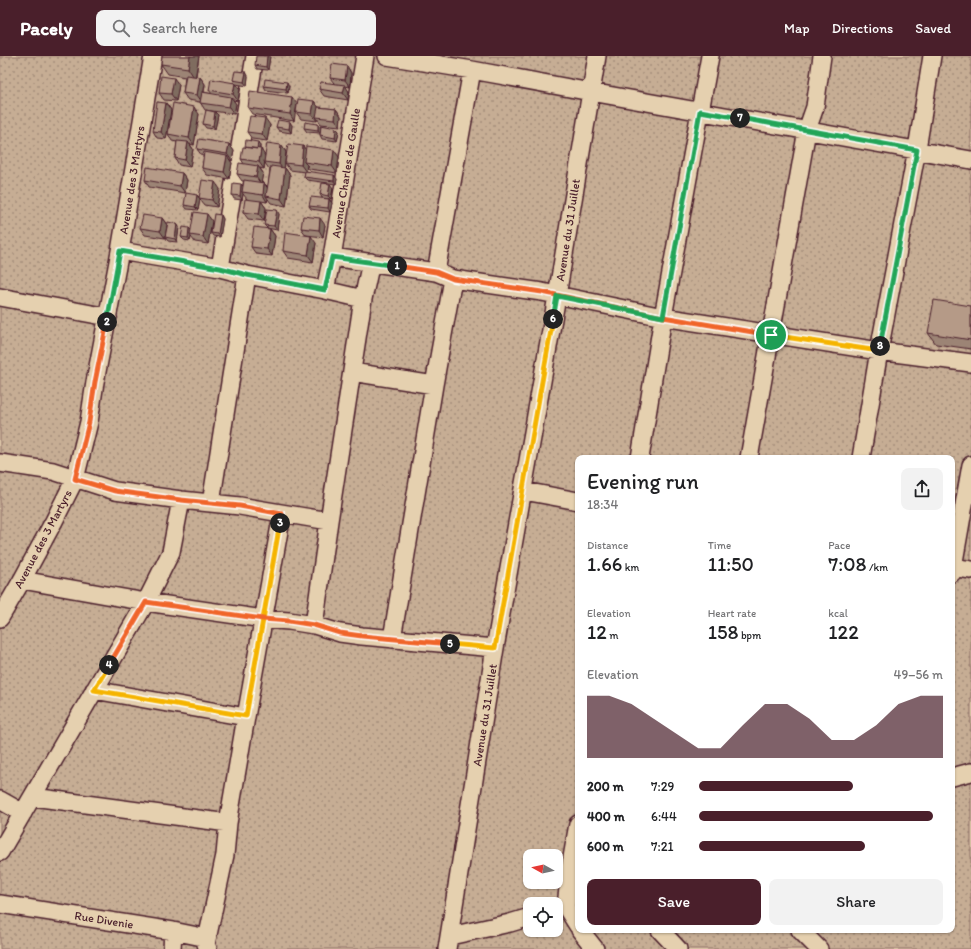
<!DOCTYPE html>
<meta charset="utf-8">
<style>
:root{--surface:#fff;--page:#f2f2f2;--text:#202124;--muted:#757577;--accent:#4a1f2b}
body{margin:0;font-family:Itim,sans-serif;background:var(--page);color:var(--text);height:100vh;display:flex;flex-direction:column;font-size:15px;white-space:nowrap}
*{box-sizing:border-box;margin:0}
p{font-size:13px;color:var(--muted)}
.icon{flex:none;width:22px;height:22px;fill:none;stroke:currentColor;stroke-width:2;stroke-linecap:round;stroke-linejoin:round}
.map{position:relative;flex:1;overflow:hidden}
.side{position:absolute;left:575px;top:399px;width:380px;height:478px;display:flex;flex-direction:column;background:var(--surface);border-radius:8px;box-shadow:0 1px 3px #0004}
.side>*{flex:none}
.needle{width:26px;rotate:278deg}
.controls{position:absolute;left:523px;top:793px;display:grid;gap:8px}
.controls a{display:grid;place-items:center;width:40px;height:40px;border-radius:8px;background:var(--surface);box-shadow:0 1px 3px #0004;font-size:20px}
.pin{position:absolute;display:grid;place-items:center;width:34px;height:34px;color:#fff;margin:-17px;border:2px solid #fff;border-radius:50%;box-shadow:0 1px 4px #0007}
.km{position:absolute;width:20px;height:20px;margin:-10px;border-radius:50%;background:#222;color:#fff;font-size:11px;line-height:20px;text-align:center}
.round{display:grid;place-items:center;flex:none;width:42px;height:42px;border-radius:8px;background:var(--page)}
.summary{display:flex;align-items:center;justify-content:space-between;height:68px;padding:0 12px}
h1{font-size:22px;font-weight:600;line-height:30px}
.stats{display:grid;grid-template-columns:repeat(3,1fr);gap:6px;height:68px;padding:4px 12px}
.stats div{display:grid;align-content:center}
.stats b{font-size:20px;font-weight:600}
.stats small{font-size:11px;font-weight:400}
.stats p{font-size:11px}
.chart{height:112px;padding:8px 12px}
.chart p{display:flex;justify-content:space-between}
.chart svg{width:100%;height:72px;margin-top:4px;fill:var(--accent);opacity:.7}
.button{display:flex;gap:8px;margin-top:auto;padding:8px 12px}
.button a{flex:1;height:46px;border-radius:8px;background:var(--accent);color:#fff;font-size:16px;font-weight:600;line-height:46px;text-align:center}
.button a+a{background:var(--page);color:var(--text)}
ul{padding:0 12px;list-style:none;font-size:13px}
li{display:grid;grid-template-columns:64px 48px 1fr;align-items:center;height:30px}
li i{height:10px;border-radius:5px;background:var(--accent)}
header{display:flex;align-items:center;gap:24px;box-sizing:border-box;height:56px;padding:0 20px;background:var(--accent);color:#fff}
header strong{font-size:19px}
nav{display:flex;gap:22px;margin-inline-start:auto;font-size:14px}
.search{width:280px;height:36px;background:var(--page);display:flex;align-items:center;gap:10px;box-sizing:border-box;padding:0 14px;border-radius:8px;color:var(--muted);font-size:15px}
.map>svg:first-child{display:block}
</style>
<header>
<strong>Pacely</strong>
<div class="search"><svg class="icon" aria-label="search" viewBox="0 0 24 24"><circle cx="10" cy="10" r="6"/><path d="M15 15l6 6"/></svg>Search here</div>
<nav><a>Map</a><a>Directions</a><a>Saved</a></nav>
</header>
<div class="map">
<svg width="971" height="893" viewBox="0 0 971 893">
<defs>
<pattern id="grass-dots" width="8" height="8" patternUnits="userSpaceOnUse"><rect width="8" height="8" fill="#c6ad94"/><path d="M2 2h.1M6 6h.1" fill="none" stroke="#a38c79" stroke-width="1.8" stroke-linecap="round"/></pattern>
</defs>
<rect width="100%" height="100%" fill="#dfc9aa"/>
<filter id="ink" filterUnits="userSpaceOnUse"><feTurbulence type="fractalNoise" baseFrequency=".025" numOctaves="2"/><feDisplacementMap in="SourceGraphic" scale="8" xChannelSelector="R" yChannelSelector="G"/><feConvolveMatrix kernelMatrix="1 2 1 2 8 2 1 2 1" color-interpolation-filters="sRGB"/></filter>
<g filter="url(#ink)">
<!-- grass -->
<path fill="url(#grass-dots)" stroke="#886660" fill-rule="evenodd" d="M0,0H971V893H0ZM578,402H952V874H578ZM530,800H556V826H530ZM530,848H556V874H530Z"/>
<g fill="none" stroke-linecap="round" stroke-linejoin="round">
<!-- minor casing -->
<g stroke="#4a1f2b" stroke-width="20">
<path id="minor" d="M387,0L472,14L591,36L971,104
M120,195L220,212L247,219L325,234L363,243
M332,201L436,216L453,223L542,236L663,261L879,295L971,307
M220,212L255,0
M436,216L472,14
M325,234L332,201L365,0
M0,241L108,261
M352,316L434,329
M640,402L663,261L710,0
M749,402L807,74L815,51L822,0
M861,402L879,295L917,93L932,0
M0,407L53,415L115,435L181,444L240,450L329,465
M524,435L578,445
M211,447L247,219
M952,511L971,514
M952,517L971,409
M22,524L146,546L263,563L289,565L314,569L340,577L362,580L495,592
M0,562L22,524L54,465L75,423L89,366L95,326L120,195L153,0
M314,569L329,465L363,243L371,206
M392,583L434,329L453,223
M94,634L246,661
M952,721L971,716
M33,741L228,767
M0,744L23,757
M578,768L570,813L566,851L578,870
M0,796L146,546L171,496L181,444
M0,848L173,875L207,882
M580,874L595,893
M660,874L678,893
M800,874L819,893
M450,880L510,867L530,861
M172,893L173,875
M208,893L206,888L225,799L228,767L246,661L282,458
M447,893L495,592L557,240L597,0"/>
</g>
<!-- minor -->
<use href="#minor" stroke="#e5d0af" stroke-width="17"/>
</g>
<!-- wall -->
<path fill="#9c8474" stroke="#4a1f2b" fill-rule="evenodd" d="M199,0L196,20L200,21L205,28L204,36L212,38L209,34L235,26L233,24L246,16L248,20L247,30L236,28L240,33L238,45L233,44L236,48L234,58L205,54L200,46L188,44L183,37L185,21L168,18L161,8Z
M270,0L268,14L257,13L255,9Z
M347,10L351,17L350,31L345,30L349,36L348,44L324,40L319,33L334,27L330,22Z
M179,29L176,45L164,44L159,37Z
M264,30H289L288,37L266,34Z
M292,41L294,65L252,58L248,52Z
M314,45L318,51L336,53L341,60L340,70L321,68L317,62V65L301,63L296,56Z
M166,47L171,54L166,83L157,82L153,75Z
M215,56L218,59L215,73L206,72L203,68Z
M199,58L194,89L190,88L193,93L190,111L179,109L175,102L177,86L172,85L168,78Z
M318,68L321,71L336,72L339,75L337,85L322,83L320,79V77L307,76L304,72Z
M270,69L267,85L252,83L247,76Z
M292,69L291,77L279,75L276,71Z
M258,86L260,90V93L265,100L281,89L286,96L284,112H285L290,119L286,150L271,147L268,143L267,146L261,145L266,152L264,165L248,163L243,156L247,143L243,138L242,144L234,143L232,139L241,128L243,130L244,125H242L237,118L244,108L241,103ZM265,107L269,113H270L268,131L264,127L261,126L263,117L260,112L264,113Z
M229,88L234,95L232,105L230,104L232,107L229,123L207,119L202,112L204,100H202L197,93Z
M306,93L339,101L337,117L309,113L307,109L306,115L337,123L336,128L307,124L304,121L305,116L290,114L285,107Z
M182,117L187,124L185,137L149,131L145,124Z
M333,132L331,143L322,142L320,138Z
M220,133L217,151L204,149L200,143L198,154L187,153L184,149L197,139L199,141Z
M329,143L332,147L330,156L311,153L309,150Z
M279,158L277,174L267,172L264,169Z
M221,159L223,163L220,181L213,180L211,177Z
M162,162L167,169L165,182L145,179L140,172Z
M212,165L208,188L195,186L191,181L190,185L184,184L181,181L191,174Z
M177,168L179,171L177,186L168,185L165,181Z
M325,169L323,181L306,179L301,172Z
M270,173L275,180L272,200L256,198L251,191Z
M316,187L313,206L288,202L283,195Z
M971,250V293L936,288L928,277Z"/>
<!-- shaded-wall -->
<path fill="#7f6c5e" stroke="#4a1f2b" d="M190,0H199L195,23L188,12Z
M267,0H270L268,14L266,11Z
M347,10L351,17L350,31L345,24Z
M246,16L248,20L247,30L244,26Z
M200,21L205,28L202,46L197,39Z
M174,22L179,29L176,45L171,38Z
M287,26L289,30L288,37L286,33Z
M235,27L240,33L238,45L233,38Z
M345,29L349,36L348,44L343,37Z
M231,41L236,48L234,58L229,51Z
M292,41L297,48L294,65L290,58Z
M314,45L319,52L316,61L317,62V65L312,58Z
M166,47L171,54L166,83L161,76Z
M194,51L199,58L194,89L189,82Z
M336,53L341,60L340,70L335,63Z
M215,56L218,59L215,73L213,70Z
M265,62L270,69L267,85L262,78Z
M290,66L292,69L291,77L289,73Z
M318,68L321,71L320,77L318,74Z
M336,72L339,75L337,85L335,82Z
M188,86L193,93L190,111L185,104Z
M258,86L260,90L259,97L257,93Z
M229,88L234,95L232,105L227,98Z
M281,89L286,96L284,115L279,108Z
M303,90L308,97L304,106L307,109L306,116L301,109Z
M261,93L265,100L264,113L259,106Z
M334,94L339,101L337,117L332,110Z
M227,100L232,107L229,123L224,116Z
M258,110L263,117L261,128L256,121Z
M285,112L290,119L286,150L281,143Z
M182,117L187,124L185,137L180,130Z
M334,119L337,123L336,128L334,125Z
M215,126L220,133L217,151L212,144Z
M264,127L269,134L266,140L268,143L267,146L263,139Z
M241,128L244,131L242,136L243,138L242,144L240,140Z
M330,128L333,132L331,143L328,140Z
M197,139L200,143L198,154L195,151Z
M329,143L332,147L330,156L328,152Z
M261,145L266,152L264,165L259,158Z
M277,154L279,158L277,174L274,170Z
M207,158L212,165L208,188L203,181Z
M221,159L223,163L220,181L218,178Z
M162,162L167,169L165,182L160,175Z
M320,162L325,169L323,181L319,174Z
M177,168L179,171L177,186L175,183Z
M189,172L192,175L190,179L191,181L190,185L188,182Z
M270,173L275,180L272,200L267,193Z
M311,180L316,187L313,206L308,199Z"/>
<!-- building -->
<path fill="#b59a87" stroke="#4a1f2b" d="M162,0H190L188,12L161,8Z
M256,0H267L266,11L255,9Z
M332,8L347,10L345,24L330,22Z
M235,15L246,16L244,26L233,24Z
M186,19L200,21L197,39L183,37Z
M161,20L174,22L171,38L159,37Z
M211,23L235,27L233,38L209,34Z
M265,23L287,26L286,33L264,30Z
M321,26L345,29L343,37L319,33Z
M250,35L292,41L290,58L248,52Z
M202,36L231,41L229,51L200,47Z
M298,43L314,45L312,58L296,56Z
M157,46L166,47L161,76L153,75Z
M173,47L194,51L189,82L168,78Z
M318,51L336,53L335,63L316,61Z
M206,54L215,56L213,70L203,68Z
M250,60L265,62L262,78L247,76Z
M278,64L290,66L289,73L276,71Z
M305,66L318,68V74L304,72Z
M321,69L336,72L335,82L320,79Z
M199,83L229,88L227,98L197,93Z
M246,84L258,86L257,93L245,91Z
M177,85L188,86L185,104L175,102Z
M267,87L281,89L279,108L264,106Z
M288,88L303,90L301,109L285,107Z
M306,90L334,94L332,110L304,106Z
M243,91L261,93L259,106L241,103Z
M204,96L227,100L224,116L202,112Z
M239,107L258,110L256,121L237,118Z
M271,110L285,112L281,143L266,140Z
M147,111L182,117L180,130L145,124Z
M305,115L334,119V125L304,121Z
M202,124L215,126L212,144L199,142Z
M244,124L264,127L263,139L242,136Z
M233,127L241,128L240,140L232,139Z
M322,127L330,128L328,140L320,138Z
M186,137L197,139L195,151L184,149Z
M311,141L329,143L328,152L309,150Z
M245,143L261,145L259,158L243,156Z
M267,153L277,154L274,170L264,169Z
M194,156L207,158L203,181L190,179Z
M214,158L221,159L218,178L211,177Z
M143,159L162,162L160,175L140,172Z
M303,160L320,162L319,174L301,172Z
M168,166L177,168L175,183L165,181Z
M183,171L189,172L188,182L181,181Z
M254,171L270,173L267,193L251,191Z
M285,176L311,180L308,199L283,195Z
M934,244L971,250V284L928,277Z"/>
</g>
<g fill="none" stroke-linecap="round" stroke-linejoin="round" filter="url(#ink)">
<!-- split-1 casing -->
<g stroke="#fff" stroke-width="8">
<path id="split-1" d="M397,210L436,216L453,223L542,236L663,261L771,279"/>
</g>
<!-- split-2 casing -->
<g stroke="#fff" stroke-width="8">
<path id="split-2" d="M107,266L120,195L220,212L247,219L325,234L332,201L397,210"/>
</g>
<!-- split-3 casing -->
<g stroke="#fff" stroke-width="8">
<path id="split-3" d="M107,266L95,326L89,366L75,423L115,435L181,444L240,450L282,458L280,467"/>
</g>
<!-- split-4 casing -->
<g stroke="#fff" stroke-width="8">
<path id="split-4" d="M109,609L94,634L246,660L280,467"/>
</g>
<!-- split-5 casing -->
<g stroke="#fff" stroke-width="8">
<path id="split-5" d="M109,609L146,546L263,563L289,565L314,569L340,577L362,580L450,588"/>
</g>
<!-- split-6 casing -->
<g stroke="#fff" stroke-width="8">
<path id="split-6" d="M450,588L495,592L553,263"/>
</g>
<!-- split-7 casing -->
<g stroke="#fff" stroke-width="8">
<path id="split-7" d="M553,263L557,240L663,261L700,55L740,62"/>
</g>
<!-- split-8 casing -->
<g stroke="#fff" stroke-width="8">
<path id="split-8" d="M740,62L917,94L880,290"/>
</g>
<!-- split-9 casing -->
<g stroke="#fff" stroke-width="8">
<path id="split-9" d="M771,279L879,295L880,290"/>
</g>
<!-- split-1 -->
<use href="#split-1" stroke="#f0652b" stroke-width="5"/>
<!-- split-2 -->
<use href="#split-2" stroke="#22a559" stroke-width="5"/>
<!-- split-3 -->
<use href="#split-3" stroke="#f0652b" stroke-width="5"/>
<!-- split-4 -->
<use href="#split-4" stroke="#f5b400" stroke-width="5"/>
<!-- split-5 -->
<use href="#split-5" stroke="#f0652b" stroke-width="5"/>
<!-- split-6 -->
<use href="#split-6" stroke="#f5b400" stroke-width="5"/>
<!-- split-7 -->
<use href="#split-7" stroke="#22a559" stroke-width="5"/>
<!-- split-8 -->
<use href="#split-8" stroke="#22a559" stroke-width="5"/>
<!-- split-9 -->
<use href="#split-9" stroke="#f5b400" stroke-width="5"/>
</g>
<g text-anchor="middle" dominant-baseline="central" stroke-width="3" stroke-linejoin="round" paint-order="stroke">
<!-- street labels -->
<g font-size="12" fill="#4a1f2b" stroke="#e5d0af">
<text transform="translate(346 117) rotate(-81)">Avenue Charles de Gaulle</text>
<text transform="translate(132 124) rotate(-81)">Avenue des 3 Martyrs</text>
<text transform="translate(568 174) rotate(-81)">Avenue du 31 Juillet</text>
<text transform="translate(43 483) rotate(-62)">Avenue des 3 Martyrs</text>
<text transform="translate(485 659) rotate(-81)">Avenue du 31 Juillet</text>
<text transform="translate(104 864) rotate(9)">Rue Divenie</text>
</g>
</g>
</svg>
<div class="controls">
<a><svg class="needle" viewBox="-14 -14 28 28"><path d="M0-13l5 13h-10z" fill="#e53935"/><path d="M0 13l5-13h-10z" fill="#757577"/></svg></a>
<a><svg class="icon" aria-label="locate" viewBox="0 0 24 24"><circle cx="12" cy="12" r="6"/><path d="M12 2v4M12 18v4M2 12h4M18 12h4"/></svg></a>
</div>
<div class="pin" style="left:771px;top:279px;background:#1e9e55"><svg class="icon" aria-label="arrive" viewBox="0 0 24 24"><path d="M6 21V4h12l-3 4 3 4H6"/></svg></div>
<b class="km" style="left:397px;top:210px">1</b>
<b class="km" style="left:107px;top:266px">2</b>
<b class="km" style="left:280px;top:467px">3</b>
<b class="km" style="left:109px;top:609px">4</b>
<b class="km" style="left:450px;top:588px">5</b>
<b class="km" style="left:553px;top:263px">6</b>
<b class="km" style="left:740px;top:62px">7</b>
<b class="km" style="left:880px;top:290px">8</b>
<section class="side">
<div class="summary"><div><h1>Evening run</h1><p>18:34</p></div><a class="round"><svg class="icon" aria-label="share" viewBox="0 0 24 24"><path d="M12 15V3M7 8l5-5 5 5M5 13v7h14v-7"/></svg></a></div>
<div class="stats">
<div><p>Distance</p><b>1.66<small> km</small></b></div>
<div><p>Time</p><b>11:50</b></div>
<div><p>Pace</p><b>7:08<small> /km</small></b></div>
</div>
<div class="stats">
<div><p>Elevation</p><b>12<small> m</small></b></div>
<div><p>Heart rate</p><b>158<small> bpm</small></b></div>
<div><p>kcal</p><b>122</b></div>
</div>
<div class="chart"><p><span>Elevation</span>49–56 m</p>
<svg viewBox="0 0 160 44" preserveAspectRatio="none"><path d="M0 44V6L10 6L20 11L30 20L40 29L50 38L60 38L70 24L80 11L90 11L100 20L110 33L120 33L130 24L140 11L150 6L160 6V44z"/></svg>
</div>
<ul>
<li><b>200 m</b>7:29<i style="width:63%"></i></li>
<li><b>400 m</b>6:44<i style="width:96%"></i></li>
<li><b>600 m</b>7:21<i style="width:68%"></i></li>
</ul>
<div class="button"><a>Save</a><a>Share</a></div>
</section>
</div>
